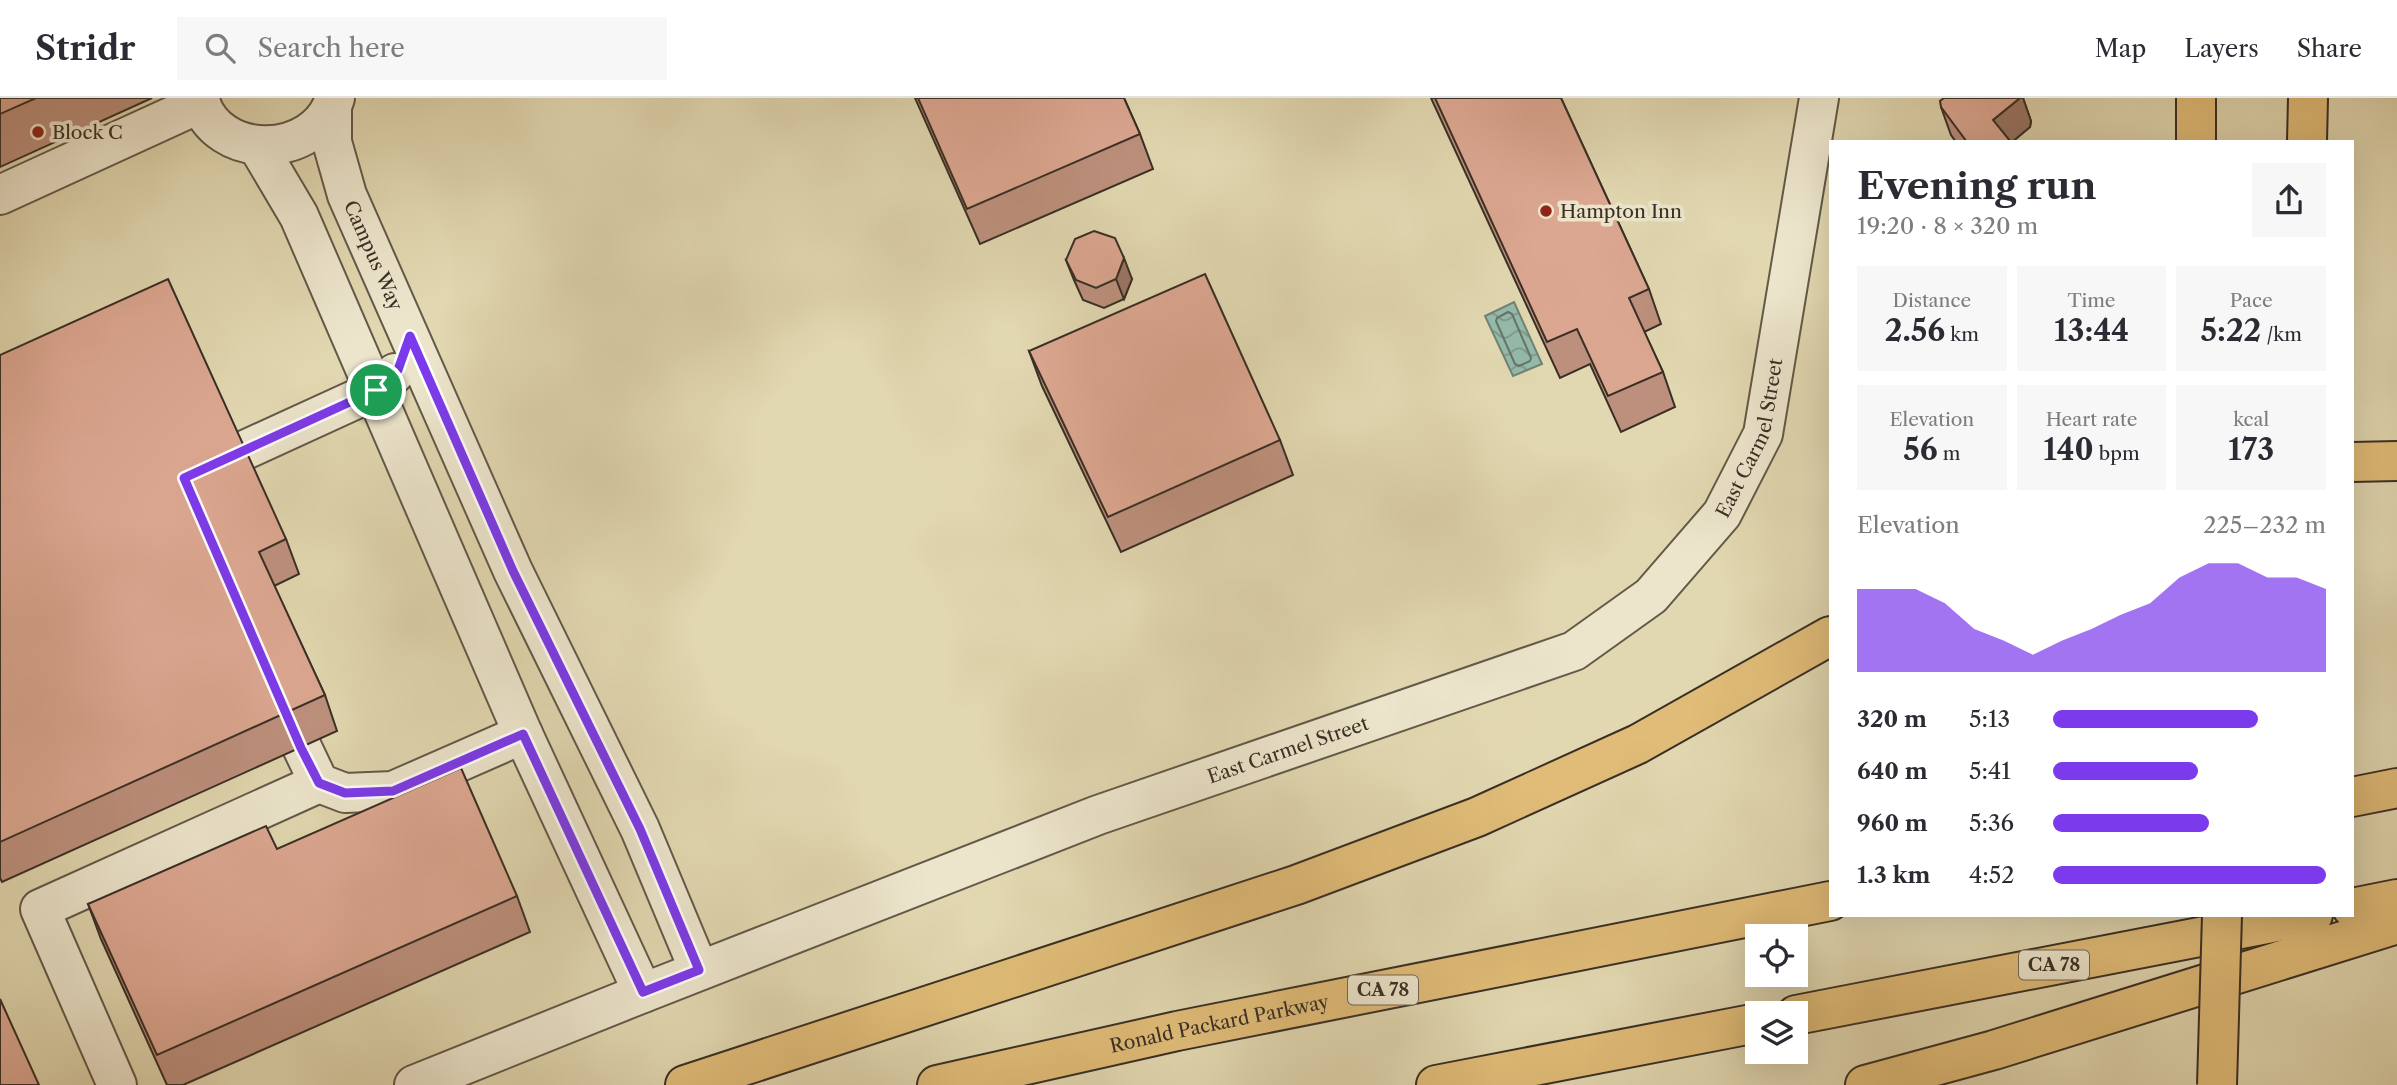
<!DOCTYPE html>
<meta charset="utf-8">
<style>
:root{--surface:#fff;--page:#f7f7f7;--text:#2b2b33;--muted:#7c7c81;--line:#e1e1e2;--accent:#7c3aed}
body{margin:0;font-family:"Libre Caslon Text",serif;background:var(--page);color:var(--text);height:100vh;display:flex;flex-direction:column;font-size:26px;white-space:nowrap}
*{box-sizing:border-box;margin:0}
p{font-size:23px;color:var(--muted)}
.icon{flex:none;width:38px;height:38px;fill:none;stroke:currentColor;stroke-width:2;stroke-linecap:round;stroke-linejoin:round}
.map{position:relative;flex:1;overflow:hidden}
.drawer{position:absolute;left:1829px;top:42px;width:525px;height:777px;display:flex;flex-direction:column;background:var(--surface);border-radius:0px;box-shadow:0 7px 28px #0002}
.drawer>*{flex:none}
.fabs{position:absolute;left:1745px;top:826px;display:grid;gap:14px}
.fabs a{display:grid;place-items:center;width:63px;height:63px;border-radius:0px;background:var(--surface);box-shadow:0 7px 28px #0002;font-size:35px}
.pin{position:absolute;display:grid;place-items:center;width:60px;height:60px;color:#fff;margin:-30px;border:4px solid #fff;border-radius:50%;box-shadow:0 2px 7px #0007}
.round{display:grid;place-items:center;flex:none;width:74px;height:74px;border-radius:0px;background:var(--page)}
.headline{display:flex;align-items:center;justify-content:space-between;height:119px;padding:0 28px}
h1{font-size:38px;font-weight:700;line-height:52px}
.figures{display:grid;grid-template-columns:repeat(3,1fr);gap:10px;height:119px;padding:7px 28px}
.figures div{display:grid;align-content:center;border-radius:0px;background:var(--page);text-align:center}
.figures b{font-size:30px;font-weight:700}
.figures small{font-size:19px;font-weight:400}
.figures p{font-size:19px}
.chart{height:196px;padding:14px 28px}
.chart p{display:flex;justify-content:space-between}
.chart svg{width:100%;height:126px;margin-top:7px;fill:var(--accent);opacity:.7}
ul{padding:0 28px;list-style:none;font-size:23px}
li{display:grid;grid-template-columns:112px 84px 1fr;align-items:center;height:52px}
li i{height:18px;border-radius:9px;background:var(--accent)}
header{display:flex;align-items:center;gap:42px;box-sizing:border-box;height:98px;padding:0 35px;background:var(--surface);border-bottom:2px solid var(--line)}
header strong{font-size:33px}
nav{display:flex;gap:38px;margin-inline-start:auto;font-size:24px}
.search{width:490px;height:63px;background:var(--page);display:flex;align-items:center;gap:18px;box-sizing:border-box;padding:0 24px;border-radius:0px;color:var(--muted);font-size:26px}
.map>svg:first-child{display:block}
</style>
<header>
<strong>Stridr</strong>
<div class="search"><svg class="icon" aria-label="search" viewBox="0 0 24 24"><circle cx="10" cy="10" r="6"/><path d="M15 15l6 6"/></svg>Search here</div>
<nav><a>Map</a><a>Layers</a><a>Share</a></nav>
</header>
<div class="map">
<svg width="2397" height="987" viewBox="0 0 2397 987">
<defs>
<pattern id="water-waves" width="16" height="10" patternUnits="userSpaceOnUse" patternTransform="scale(1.75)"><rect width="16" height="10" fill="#94baaa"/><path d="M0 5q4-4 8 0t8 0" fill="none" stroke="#7a988a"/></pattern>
</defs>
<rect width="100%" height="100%" fill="#e1d7b0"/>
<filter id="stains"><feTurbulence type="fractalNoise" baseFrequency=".00286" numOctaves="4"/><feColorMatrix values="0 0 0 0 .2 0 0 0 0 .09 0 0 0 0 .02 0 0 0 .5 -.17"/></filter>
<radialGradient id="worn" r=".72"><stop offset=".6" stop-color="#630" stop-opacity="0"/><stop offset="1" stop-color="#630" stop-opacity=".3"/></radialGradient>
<!-- water -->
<path fill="url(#water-waves)" stroke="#708275" stroke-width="2" d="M1514,204L1542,266L1513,278L1485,218Z"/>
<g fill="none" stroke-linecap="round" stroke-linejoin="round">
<!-- shore -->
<path stroke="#667468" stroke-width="2" d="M1508,214L1512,216L1531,260L1530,263L1519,268L1515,266L1496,223L1497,220Z"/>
<!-- minor casing -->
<g stroke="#635948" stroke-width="42">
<g id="minor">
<path d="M199,0C216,64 316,62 335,0"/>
<path id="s1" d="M332,9V44L347,97L513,473L640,731L699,872"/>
<path d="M257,47L299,118L523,636L643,895"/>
<path d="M0,97L201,5"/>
<path d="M199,373L376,292L395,275"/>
<path d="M280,603L319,685L345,695L393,693L523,636"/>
<path d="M117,987L40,811L319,685"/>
<path id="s2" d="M414,987L643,895L1098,717L1574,553L1651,498L1722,416L1763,336L1819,0"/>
</g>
</g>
<!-- major casing -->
<g stroke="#392f25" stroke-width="42">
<path id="major" d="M2196,44V0
M2307,44L2308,0"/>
</g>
<!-- highway casing -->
<g stroke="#392f25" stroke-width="42">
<g id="highway">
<path d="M2352,364L2397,363"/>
<path d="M2352,699L2397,690"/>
<path d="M2352,810L2397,801"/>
<path d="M1796,917L2313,817"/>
<path d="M685,987L1296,787L1477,719L1638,646L1830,538"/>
<path id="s3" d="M937,987L1177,933L1830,803"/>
<path d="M1436,987L1757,925"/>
<path d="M1865,987L1994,952L2397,826"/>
</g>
</g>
<!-- minor -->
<use href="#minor" stroke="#ece5cc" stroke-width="38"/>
<!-- major -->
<use href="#major" stroke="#e0bc78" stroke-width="38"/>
<!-- highway -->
<use href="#highway" stroke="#e0bc78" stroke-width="38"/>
<!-- major-bridge casing -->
<g stroke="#392f25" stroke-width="42" stroke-linecap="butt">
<path id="major-bridge" d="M2217,987L2222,817"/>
</g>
<!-- major-bridge -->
<use href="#major-bridge" stroke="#e0bc78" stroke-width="38"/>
</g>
<!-- wall -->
<path fill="#bd907d" stroke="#392f25" stroke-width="2" d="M0,0H152L0,69Z
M915,0H1124L1140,36L1153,71L980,146Z
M1431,0H1561L1649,191L1661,226L1644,234L1663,274L1675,309L1621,334L1590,266L1560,280Z
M1944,0H2023L2031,23L2030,29L2012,44H1956L1951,37L1941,9Z
M1066,162L1132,181L1124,201L1104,210L1083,202L1074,182Z
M1029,253L1280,342L1293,377L1121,454L1042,288Z
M0,257L286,441L299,476L274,488L325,597L337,633L2,784L0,780Z
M277,751L517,798L530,834L183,987H167L101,841L88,806Z"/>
<!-- shaded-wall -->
<path fill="#9a7566" stroke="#392f25" stroke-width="2" d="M2020,0H2023L2031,23L2030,29L2012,44H2001L1993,22Z
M1124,160L1132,181L1124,201L1116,181Z"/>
<!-- building -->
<path fill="#dca791" stroke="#392f25" stroke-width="2" d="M0,0H36L0,16Z
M918,0H1124L1140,36L967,111Z
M1435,0H1561L1649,191L1629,200L1663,274L1608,298L1577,231L1547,244Z
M1944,0H2020L1993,22L2011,44H1967L1941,9L1940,3Z
M1094,133L1115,140L1124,160L1116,181L1096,190L1076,182L1066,162L1075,141Z
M1205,176L1280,342L1108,419L1029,253Z
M168,181L286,441L259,454L325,597L0,744V257Z
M461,670L517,798L157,957L88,806L266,728L277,751Z
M0,901L39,987H0Z"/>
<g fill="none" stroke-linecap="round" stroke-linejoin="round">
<!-- route casing -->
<g stroke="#fff" stroke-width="14">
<path id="route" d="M410,238L513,473L640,731L699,872L643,894L523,636L393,693L345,695L319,685L301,650L184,380L376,292L398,272Z"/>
</g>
<!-- route -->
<use href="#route" stroke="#7c3aed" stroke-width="9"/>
</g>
<!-- markers -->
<g fill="#8f2418" stroke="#ece5cc" stroke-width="2.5">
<circle cx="38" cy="34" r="7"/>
<circle cx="1546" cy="113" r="7"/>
</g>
<g text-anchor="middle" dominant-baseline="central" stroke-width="7" stroke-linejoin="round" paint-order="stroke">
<!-- shield labels -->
<g fill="#ece5cc" stroke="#6f6657" stroke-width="2">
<rect x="2019" y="852.5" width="70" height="29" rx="5"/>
<rect x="1348" y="877.5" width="70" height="29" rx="5"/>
</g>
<g font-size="18" font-weight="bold" fill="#392f25">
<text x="2054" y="867">CA 78</text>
<text x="1383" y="892">CA 78</text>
</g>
<!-- poi labels -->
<g font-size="19" fill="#392f25" stroke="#ece5cc" text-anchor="start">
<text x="52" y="34">Block C</text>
<text x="1560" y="113">Hampton Inn</text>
</g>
<!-- street labels -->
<g font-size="19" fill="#392f25" stroke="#ece5cc">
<text stroke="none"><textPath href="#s1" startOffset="156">Campus Way</textPath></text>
<text stroke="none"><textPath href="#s2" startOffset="1524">East Carmel Street</textPath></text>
<text stroke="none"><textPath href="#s2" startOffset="936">East Carmel Street</textPath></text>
<text stroke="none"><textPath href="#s3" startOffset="289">Ronald Packard Parkway</textPath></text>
</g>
</g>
<rect width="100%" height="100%" filter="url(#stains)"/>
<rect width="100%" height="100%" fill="url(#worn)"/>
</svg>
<div class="fabs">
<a><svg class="icon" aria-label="locate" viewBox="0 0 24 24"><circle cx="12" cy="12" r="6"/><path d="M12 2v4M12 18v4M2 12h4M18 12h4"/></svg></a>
<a><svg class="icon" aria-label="layers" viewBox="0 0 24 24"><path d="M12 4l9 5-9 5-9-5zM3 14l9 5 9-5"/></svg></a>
</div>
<div class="pin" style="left:376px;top:292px;background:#1e9e55"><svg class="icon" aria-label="arrive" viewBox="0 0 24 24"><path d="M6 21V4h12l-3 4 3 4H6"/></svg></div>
<section class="drawer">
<div class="headline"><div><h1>Evening run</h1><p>19:20 · 8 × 320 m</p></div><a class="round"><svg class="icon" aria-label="share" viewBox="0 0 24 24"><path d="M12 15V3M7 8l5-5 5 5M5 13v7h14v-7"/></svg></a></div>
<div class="figures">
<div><p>Distance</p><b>2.56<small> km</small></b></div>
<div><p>Time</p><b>13:44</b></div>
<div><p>Pace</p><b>5:22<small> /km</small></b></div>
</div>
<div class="figures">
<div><p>Elevation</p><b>56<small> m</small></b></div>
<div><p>Heart rate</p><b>140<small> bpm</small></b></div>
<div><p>kcal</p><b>173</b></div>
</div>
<div class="chart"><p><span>Elevation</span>225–232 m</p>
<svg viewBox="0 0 160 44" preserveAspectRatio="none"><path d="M0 44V15L10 15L20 15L30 20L40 29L50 33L60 38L70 33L80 29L90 24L100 20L110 11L120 6L130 6L140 11L150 11L160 15V44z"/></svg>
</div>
<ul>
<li><b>320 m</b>5:13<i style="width:75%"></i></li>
<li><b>640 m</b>5:41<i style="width:53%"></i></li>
<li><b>960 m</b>5:36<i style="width:57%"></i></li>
<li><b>1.3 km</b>4:52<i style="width:100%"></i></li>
</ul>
</section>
</div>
